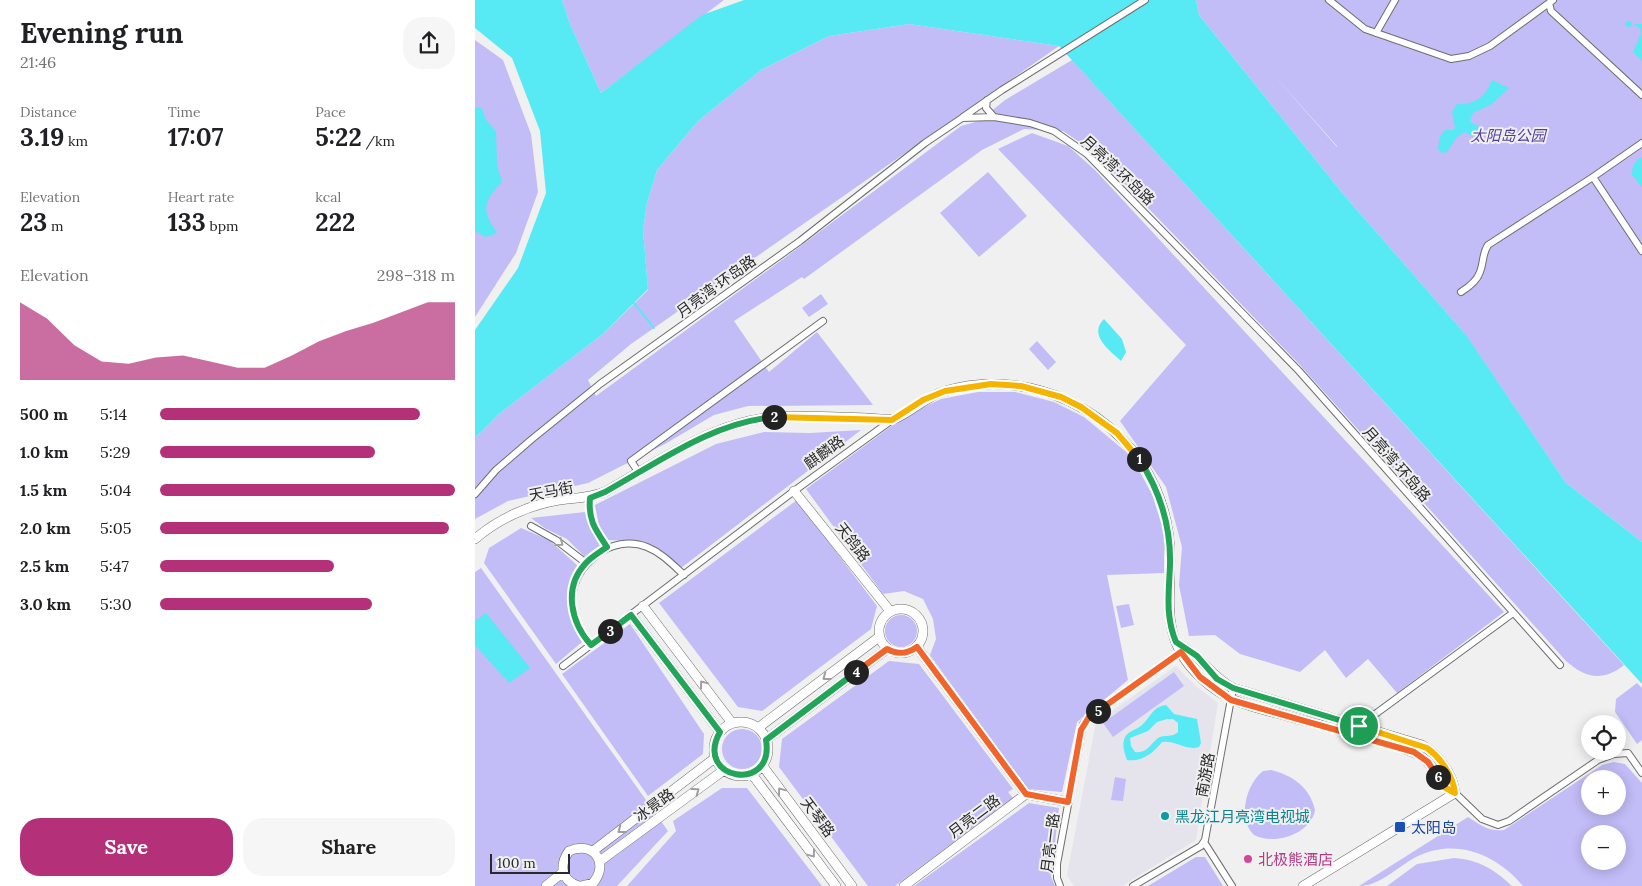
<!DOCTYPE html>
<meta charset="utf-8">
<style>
:root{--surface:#fff;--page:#f6f6f6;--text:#202124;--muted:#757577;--accent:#b4317a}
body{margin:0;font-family:Lora,"Noto Sans SC",serif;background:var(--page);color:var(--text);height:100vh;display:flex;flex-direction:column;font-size:19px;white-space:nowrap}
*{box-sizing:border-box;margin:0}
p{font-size:16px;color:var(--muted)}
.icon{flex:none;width:28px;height:28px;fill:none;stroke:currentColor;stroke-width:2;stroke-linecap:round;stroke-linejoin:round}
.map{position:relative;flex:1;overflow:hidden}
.side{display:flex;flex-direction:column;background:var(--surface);width:475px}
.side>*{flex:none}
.buttons{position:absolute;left:1106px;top:715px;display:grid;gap:10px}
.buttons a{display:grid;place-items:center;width:45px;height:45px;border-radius:50%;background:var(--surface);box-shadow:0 2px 12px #0003;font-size:25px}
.scale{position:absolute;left:15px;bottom:12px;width:80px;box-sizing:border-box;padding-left:5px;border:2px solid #2a292a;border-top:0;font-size:14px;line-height:18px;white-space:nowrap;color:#2a292a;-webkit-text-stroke:4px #f0f0f1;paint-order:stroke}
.pin{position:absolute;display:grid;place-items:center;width:42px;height:42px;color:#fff;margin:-21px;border:2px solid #fff;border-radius:50%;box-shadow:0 1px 5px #0007}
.km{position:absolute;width:25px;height:25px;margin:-12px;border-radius:50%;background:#222;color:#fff;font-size:14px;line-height:25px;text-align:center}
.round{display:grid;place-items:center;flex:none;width:52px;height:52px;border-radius:20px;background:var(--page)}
.summary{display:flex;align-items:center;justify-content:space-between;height:85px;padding:0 20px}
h1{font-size:28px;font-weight:800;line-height:38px}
.figures{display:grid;grid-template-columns:repeat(3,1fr);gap:8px;height:85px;padding:5px 20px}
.figures div{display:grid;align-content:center}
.figures b{font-size:25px;font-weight:800}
.figures small{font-size:14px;font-weight:400}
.figures p{font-size:14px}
.chart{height:140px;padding:10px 20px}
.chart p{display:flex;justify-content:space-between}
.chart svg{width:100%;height:90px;margin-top:5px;fill:var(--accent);opacity:.7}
.button{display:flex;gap:10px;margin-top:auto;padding:10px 20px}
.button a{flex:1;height:58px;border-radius:20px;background:var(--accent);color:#fff;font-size:20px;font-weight:800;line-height:58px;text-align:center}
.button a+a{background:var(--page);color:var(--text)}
ul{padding:0 20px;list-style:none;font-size:16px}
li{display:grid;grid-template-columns:80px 60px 1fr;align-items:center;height:38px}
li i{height:12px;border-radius:6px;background:var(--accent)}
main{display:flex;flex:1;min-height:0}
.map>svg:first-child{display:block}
</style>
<main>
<section class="side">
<div class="summary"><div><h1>Evening run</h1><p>21:46</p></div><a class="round"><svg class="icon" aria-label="share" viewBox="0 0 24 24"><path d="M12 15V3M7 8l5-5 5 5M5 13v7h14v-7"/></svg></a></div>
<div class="figures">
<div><p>Distance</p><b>3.19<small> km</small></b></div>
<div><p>Time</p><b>17:07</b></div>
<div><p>Pace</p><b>5:22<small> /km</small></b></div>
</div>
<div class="figures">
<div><p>Elevation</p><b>23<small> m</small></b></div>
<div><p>Heart rate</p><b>133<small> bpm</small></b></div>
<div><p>kcal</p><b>222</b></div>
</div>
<div class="chart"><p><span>Elevation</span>298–318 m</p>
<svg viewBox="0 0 160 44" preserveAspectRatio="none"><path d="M0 44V6L10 14L20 27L30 35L40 36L50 33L60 32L70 35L80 38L90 38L100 32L110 25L120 20L130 16L140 11L150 6L160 6V44z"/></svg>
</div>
<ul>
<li><b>500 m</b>5:14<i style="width:88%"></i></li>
<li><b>1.0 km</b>5:29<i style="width:73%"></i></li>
<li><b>1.5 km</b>5:04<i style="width:100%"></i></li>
<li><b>2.0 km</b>5:05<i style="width:98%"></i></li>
<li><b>2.5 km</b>5:47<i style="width:59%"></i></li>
<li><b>3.0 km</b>5:30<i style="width:72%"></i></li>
</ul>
<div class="button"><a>Save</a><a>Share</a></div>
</section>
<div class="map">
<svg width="1167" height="886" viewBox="0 0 1167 886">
<rect width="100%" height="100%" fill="#f0f0f1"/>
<!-- built -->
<path fill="#e5e4ed" d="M701,666L722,687L743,703L721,840L647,886H599L592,875L621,722Z"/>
<!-- green -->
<path fill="#c2bcf7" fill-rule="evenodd" d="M87,0H249L126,93L95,24Z
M721,0H1167V542L1091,483L990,334L869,195L724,15ZM789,64L862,146V147Z
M434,24L584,46L156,344L113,380L121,396L311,257L486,126L504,121L530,100L597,60L1149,665C1128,682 1110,678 1091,661L824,364L644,178L613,148L588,131L549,129L507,150L329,279L327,277L259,321L294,372L342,332L398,405L273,406L239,415L190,444L113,483L33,501L0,519V438L24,414L129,333L173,290L168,230L172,203L182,170L223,121L286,70L354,36Z
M0,40L28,60L56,134L63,192L41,253L0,317Z
M557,133L593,146L620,170L1029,612L922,693L893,659L871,678L850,650L825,672L765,654L740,635L714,636L704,585L707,547L691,487L645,421L711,345L523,149Z
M513,172L552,216L504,257L465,213Z
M346,294L353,304L334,317L327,308Z
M562,341L581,362L573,370L554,349Z
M503,392H540L579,402L609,417L656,456L677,494L689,532V573L632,575L653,680L602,722L587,792L553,789L455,655L461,639L458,619L448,599L429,591L408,594L331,489L430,416L466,399Z
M386,430L206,568C178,542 171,541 133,540L124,526L120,505L241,444L289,432L335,433Z
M322,500L402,606L396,629L287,711L263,707L184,603Z
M110,512L116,530L126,547L111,558L92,539L71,529L56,518Z
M46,528L74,540L103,566C87,597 90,612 107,642L81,664L9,563L14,548Z
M6,568L193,831L142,886H0V572Z
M654,604L659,625L646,628L641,606Z
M410 631a16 16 0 1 1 32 0a16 16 0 1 1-32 0Z
M155,624L229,734L228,754L173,796L87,674Z
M414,661L444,664L538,789L533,792L538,798L420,886H393L304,767L307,739Z
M699,672L709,686L638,737L628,723Z
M1162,683L1167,688V740L1162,744L1140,712L1141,699Z
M247 749a20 20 0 1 1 40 0a20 20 0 1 1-40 0Z
M1139,762L1150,764L1167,783V886H1048C1022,855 981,837 941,857C922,867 905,886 884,886L993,817C1005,825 1014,832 1029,830L1127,765ZM1115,779H1142V806H1115ZM1115,834H1142V861H1115Z
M796,770C817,775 835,787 840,810C836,834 799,846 779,835C762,819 771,784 788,771Z
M640,777L651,779L648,801L636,800Z
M247,788H272L347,886H152L201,831L198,821Z
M554,803L584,808L576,877L580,886H439Z
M721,857H730L748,886H673Z
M979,858C1004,860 1019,869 1037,886H912L942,864Z"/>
<!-- water -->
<path fill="#57e9f4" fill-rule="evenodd" d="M0,0H87L95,24L126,93L227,15L269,0H721L724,15L869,195L991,335L1091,483L1167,542V684L584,46L434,24L354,36L286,70L223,121L182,170L172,203L168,230L173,289L129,333L24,414L0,438V330L43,268L71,193L65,131L37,58L0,28Z
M1159,24H1167V61L1158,52L1166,34L1165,28Z
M1017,80L1034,88L1017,104L998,113L995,122L1002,125L1007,131L1005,137H1000L989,132L982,137L972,152L967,153L963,149L965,136L970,130H978L980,128L977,112L982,104C1001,105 1010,97 1017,80Z
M6,107L11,120L21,131L22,165L27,182C8,202 6,210 22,233L11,237L0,231V108Z
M1167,157V187L1157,175C1157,167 1159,161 1167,157Z
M629,319L647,339L651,352L646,361C634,350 613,335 629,319Z
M11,613L55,668L34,683L0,645V621Z
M691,705L699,714L722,719L726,743L724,747C711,751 701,740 687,742C678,753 668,762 652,760C650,754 647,746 649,740C651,731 662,730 667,725C676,717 677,707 691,705ZM692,719H698L703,723V732C697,738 690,734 683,738C675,744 672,754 660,752L656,746L655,738L673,731L682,722Z"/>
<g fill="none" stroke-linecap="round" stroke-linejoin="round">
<!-- stream -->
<path stroke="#57e9f4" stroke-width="2" d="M159,303L179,328"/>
<!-- canal -->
<path stroke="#57e9f4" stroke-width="5.5" d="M1153,24H1154"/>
<!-- street casing -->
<g stroke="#6e6e6f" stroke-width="8">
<path id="street" d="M854,0L890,29L976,59L994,56L1015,46L1078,0
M1074,3L1076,11L1167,95
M901,33L920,0
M512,100L511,108L519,117
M488,117L527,90L670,0
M1167,143L1118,177L1167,251
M986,292C994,287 1002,281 1005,272C1009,262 1007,254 1013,245L1118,177
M164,473L156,461L348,321
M0,494L21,470L57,439L125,384L325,241L450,143L487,118L519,117L555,123L579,131L612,154L824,371L1085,665
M115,498C113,520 120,529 132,547
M56,526L81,540L111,563
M116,645C90,616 90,579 122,555C135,544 155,540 172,547C187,553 198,565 209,575
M88,666L319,491L417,420
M884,726L1038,613
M980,793L1007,819L1023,825L1034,821L1123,760L1139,754L1153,753L1167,773
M729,842L757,886
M585,886L582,878V864L608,724L614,717L708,651
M658,886L726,846L730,840L758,688"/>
</g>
<!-- secondary casing -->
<g stroke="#6e6e6f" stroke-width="10">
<path id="secondary" d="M319,491L415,611
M0,539C23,519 54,505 84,500C100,498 115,498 130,492C188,459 244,417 313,416C340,416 366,417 392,418C400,418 412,421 419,419C436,412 450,397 470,391C553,366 646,410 681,489C690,510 695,533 695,556C696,606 685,639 726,678C752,703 779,707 812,716C854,728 905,738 944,755C962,766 961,782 980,793
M168,606L257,723
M404 631a22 22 0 1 1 44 0a22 22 0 1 1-44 0Z
M156,615L245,732
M703,644C725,654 736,677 758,688L947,745C964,755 978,774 980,793
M442,647L551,794
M239 749a27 27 0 1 1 54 0a27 27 0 1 1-54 0Z
M283,728L404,637
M291,740L412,649
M287,765L377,886
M276,773L361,886
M118,851L240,758
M125,861L249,770
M71,886L88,872
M104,886C86,881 84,865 94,851C118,840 135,863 118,883L106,886
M429,886L551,794L593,802
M828,886L980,793"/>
</g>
<!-- street -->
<use href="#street" stroke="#fff" stroke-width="6"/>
<!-- secondary -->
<use href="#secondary" stroke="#fff" stroke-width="9"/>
</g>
<!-- one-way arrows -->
<defs><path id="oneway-chevron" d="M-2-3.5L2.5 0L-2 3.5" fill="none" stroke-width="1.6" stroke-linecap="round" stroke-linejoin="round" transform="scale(1.25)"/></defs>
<g stroke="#9f9f9f">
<use href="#oneway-chevron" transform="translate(85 543) rotate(36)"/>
<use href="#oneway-chevron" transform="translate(351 677) rotate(143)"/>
<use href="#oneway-chevron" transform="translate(228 684) rotate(-127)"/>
<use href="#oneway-chevron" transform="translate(221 791) rotate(-36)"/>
<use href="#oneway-chevron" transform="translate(306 791) rotate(-127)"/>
<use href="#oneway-chevron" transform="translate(146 830) rotate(143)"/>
<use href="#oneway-chevron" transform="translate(337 854) rotate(53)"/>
</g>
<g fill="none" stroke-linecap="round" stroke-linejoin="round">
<!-- split-1 casing -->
<g stroke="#fff" stroke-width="10">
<path id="split-1" d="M664,459C685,491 696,527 695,565C694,592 690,616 701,642L722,656L742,679L758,688L884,726"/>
</g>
<!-- split-2 casing -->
<g stroke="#fff" stroke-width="10">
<path id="split-2" d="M299,417L417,420L448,400L470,391L516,384L546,386L586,397L606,407L642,433L664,459"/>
</g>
<!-- split-3 casing -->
<g stroke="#fff" stroke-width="10">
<path id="split-3" d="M135,631L116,645C96,623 88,588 110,564C116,557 125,552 132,547C120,529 113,520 115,498L130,492C184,462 236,423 299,417"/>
</g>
<!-- split-4 casing -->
<g stroke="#fff" stroke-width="10">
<path id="split-4" d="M135,631L156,615L245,732C218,780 300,794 291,740L381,672"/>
</g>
<!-- split-5 casing -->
<g stroke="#fff" stroke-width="10">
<path id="split-5" d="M381,672L412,649C423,655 432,654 442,647L551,794L593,802L606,730L614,717L623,711"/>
</g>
<!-- split-6 casing -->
<g stroke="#fff" stroke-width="10">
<path id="split-6" d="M623,711L706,652L725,677L756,700L939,752L953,762L963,777"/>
</g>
<!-- split-7 casing -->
<g stroke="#fff" stroke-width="10">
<path id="split-7" d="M884,726L952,748C966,758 978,776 980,793L969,787L963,777"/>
</g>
<!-- split-1 -->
<use href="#split-1" stroke="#22a559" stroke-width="6"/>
<!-- split-2 -->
<use href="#split-2" stroke="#f5b400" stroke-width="6"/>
<!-- split-3 -->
<use href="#split-3" stroke="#22a559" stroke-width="6"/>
<!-- split-4 -->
<use href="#split-4" stroke="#22a559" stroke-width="6"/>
<!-- split-5 -->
<use href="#split-5" stroke="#f0652b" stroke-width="6"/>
<!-- split-6 -->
<use href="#split-6" stroke="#f0652b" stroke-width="6"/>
<!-- split-7 -->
<use href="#split-7" stroke="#f5b400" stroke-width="6"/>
</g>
<!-- markers -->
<circle fill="#0f9aa8" stroke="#f0f0f1" stroke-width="2" cx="690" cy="816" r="5"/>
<rect fill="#1a4fb4" stroke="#f0f0f1" stroke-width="2" x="919" y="821" width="12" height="12" rx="2.5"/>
<circle fill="#d1479c" stroke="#f0f0f1" stroke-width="2" cx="773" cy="859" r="5"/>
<g text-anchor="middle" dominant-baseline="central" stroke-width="4" stroke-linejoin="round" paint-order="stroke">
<!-- park labels -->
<g font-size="15" font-style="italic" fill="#543da0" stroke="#f0f0f1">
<text x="1033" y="135">太阳岛公园</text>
</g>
<!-- street labels -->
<g font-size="15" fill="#2a292a" stroke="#f0f0f1">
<text transform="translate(643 170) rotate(43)">月亮湾·环岛路</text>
<text transform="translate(241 286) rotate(-36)">月亮湾·环岛路</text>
<text transform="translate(349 452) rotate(-36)">麒麟路</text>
<text transform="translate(922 464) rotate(49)">月亮湾·环岛路</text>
<text transform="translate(76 491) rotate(-11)">天马街</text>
<text transform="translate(378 542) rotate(52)">天鸽路</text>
<text transform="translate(730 775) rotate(-80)">南游路</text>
<text transform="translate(179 805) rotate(-36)">冰景路</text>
<text transform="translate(499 816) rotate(-37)">月亮二路</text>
<text transform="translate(343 817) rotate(53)">天琴路</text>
<text transform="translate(575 843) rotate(-83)">月亮一路</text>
</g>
<!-- culture labels -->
<g font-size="15" fill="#0d838f" stroke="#f0f0f1" text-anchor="start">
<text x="700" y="816">黑龙江月亮湾电视城</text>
</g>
<!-- transit labels -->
<g font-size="15" fill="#164399" stroke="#f0f0f1" text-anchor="start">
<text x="936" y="827">太阳岛</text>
</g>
<!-- hotel labels -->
<g font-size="15" fill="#b23c85" stroke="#f0f0f1" text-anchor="start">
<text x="783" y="859">北极熊酒店</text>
</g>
</g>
</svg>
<div class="buttons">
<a><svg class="icon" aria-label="locate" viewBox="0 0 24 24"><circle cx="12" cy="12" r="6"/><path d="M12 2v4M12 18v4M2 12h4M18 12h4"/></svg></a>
<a>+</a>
<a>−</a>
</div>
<div class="scale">100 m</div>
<div class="pin" style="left:884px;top:726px;background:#1e9e55"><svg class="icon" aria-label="arrive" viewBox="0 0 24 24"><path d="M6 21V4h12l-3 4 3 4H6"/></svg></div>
<b class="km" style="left:664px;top:459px">1</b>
<b class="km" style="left:299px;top:417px">2</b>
<b class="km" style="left:135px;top:631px">3</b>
<b class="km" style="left:381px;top:672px">4</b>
<b class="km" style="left:623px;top:711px">5</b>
<b class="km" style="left:963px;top:777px">6</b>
</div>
</main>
